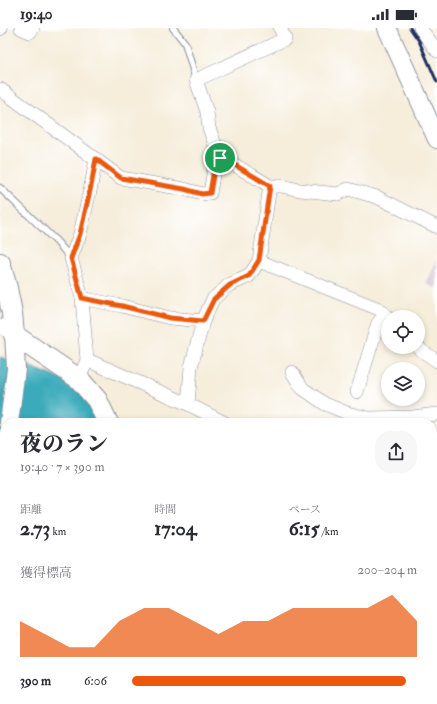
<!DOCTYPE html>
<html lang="ja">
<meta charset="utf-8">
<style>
:root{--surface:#fff;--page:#f7f7f7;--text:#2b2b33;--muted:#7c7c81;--accent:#ea580c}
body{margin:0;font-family:"IM FELL Double Pica","Noto Serif JP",serif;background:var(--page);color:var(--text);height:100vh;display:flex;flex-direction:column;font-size:15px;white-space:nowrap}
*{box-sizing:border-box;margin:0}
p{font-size:13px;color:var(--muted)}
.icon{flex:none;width:22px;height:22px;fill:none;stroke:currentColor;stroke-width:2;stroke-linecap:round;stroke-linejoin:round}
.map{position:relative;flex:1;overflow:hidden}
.side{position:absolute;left:0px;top:390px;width:437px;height:286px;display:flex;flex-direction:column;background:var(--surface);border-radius:16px 16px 0 0;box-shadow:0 2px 6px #0003}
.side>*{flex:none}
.fabs{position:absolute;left:381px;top:282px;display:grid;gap:8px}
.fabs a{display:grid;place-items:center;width:44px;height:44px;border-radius:50%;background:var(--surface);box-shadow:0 2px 6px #0003;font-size:20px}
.pin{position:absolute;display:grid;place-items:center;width:34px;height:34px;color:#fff;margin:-17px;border:2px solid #fff;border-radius:50%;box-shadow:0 1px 4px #0007}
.round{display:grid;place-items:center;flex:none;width:42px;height:42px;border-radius:16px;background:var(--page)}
.headline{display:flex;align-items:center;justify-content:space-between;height:68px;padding:0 20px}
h1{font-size:22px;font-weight:800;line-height:30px}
.stats{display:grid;grid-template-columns:repeat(3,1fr);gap:6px;height:68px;padding:4px 20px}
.stats div{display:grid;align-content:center}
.stats b{font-size:20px;font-weight:800}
.stats small{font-size:11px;font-weight:400}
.stats p{font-size:11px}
.chart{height:112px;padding:8px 20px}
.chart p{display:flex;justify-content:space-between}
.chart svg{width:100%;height:72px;margin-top:4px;fill:var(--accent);opacity:.7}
ul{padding:0 20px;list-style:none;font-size:13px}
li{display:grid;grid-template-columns:64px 48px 1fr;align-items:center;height:30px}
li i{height:10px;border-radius:5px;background:var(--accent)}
.status{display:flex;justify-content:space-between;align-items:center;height:28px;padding:0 20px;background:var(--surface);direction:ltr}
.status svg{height:11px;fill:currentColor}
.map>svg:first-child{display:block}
</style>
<div class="status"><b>19:40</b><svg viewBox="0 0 49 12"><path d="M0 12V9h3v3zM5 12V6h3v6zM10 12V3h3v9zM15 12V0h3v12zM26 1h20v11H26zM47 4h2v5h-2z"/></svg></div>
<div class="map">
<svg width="437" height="676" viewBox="0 0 437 676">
<rect width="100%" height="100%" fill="#fff"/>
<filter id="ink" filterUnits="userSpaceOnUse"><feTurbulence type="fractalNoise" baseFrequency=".025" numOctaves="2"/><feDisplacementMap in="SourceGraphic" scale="8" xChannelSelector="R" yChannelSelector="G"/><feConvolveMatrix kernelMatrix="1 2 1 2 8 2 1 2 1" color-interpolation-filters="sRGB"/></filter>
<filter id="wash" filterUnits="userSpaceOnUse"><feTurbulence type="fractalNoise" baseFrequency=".012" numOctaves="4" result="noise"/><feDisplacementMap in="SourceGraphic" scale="16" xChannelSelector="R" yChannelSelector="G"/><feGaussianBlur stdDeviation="0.9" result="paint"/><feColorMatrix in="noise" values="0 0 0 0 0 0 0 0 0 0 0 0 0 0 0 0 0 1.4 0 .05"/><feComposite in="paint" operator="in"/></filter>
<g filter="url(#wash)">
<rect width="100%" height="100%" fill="#f6edda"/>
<!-- industrial -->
<path fill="#cfbdcf" d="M437,232V261L426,256Z"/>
<!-- green -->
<path fill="#84d291" stroke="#508078" d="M5,480V651L0,652V517Z"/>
<!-- water -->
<path fill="#3baaba" stroke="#2b6c8c" d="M0,329L31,339L74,356L91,380L97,395H5V441L0,435Z
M61,671H135L134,676H62Z"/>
</g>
<g filter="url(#ink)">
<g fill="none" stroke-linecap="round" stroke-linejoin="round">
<!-- lane casing -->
<g stroke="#888e9c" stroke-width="8">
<path id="lane" d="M173,0L185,15L196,52
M0,160L56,213L71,230
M405,676L407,671"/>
</g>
<!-- street casing -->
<g stroke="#888e9c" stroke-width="14">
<path id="street" d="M21,0L30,4L33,0
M420,0L437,23
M0,1L1,0
M0,61L121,150L184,161L202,166L210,165L215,135L220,130L228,133L270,158H281L300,162L338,166L348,161L377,169L437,199
M220,130L209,100L207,84L196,52L285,11L280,0
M259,233L379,281L388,290
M82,270L91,272L122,278L170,290L203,293
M0,298L14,307
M418,319L422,323L437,333
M87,332L188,376L225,395
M292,344L302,360L325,376L347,385L369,390L413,389L437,386
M79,351L87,332L82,270L71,230L80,206L91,158L96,131
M357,364L378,295L385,287
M188,376L191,339L203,293L213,271L229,257L249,248L259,233L270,158
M432,465H437
M432,595L437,580"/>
</g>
<!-- secondary casing -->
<g stroke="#888e9c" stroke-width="20">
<path id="secondary" d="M387,0L437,111
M9,395L16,341L14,307
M0,456L5,422"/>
</g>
<!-- primary casing -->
<g stroke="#888e9c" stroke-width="22">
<path id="primary" d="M0,235L7,260L12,285L14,307L79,351L97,372L108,395
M221,671L225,676"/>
</g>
<!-- lane -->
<use href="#lane" stroke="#fff" stroke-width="6"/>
<!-- street -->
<use href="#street" stroke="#fff" stroke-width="13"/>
<!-- secondary -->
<use href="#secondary" stroke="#fff" stroke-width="18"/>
<!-- primary -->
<use href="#primary" stroke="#fff" stroke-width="20"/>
<!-- rail -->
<path stroke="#1b2f5e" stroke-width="3" d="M410,0L419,13L437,54"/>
</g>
</g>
<g fill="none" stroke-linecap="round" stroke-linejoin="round" filter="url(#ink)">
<!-- route casing -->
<g stroke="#fff" stroke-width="8">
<path id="route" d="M220,130L228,133L270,158L259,232L249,248L230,257L214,271L203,293L170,290L122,278L91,272L82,270L71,230L80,206L91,158L96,131L121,150L184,161L202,166L210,165L215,135Z"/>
</g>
<!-- route -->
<use href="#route" stroke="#ea580c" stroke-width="5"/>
</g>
</svg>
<div class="fabs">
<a><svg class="icon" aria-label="locate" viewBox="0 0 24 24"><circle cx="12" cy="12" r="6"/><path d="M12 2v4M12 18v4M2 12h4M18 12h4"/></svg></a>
<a><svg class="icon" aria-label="layers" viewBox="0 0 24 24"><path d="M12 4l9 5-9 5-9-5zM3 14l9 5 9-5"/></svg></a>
</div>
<div class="pin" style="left:220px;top:130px;background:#1e9e55"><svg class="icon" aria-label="arrive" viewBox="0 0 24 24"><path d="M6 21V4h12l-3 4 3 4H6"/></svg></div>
<section class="side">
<div class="headline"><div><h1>夜のラン</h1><p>19:40 · 7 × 390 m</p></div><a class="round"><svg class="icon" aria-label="share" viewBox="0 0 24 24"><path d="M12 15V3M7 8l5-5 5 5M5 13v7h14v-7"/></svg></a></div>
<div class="stats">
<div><p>距離</p><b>2.73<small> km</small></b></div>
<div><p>時間</p><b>17:04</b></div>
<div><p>ペース</p><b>6:15<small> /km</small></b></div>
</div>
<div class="chart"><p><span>獲得標高</span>200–204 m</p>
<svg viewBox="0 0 160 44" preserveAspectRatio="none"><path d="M0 44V22L10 30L20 38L30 38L40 22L50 14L60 14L70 22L80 30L90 22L100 22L110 14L120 14L130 14L140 14L150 6L160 22V44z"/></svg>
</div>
<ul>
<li><b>390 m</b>6:06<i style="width:96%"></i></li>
</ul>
</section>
</div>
